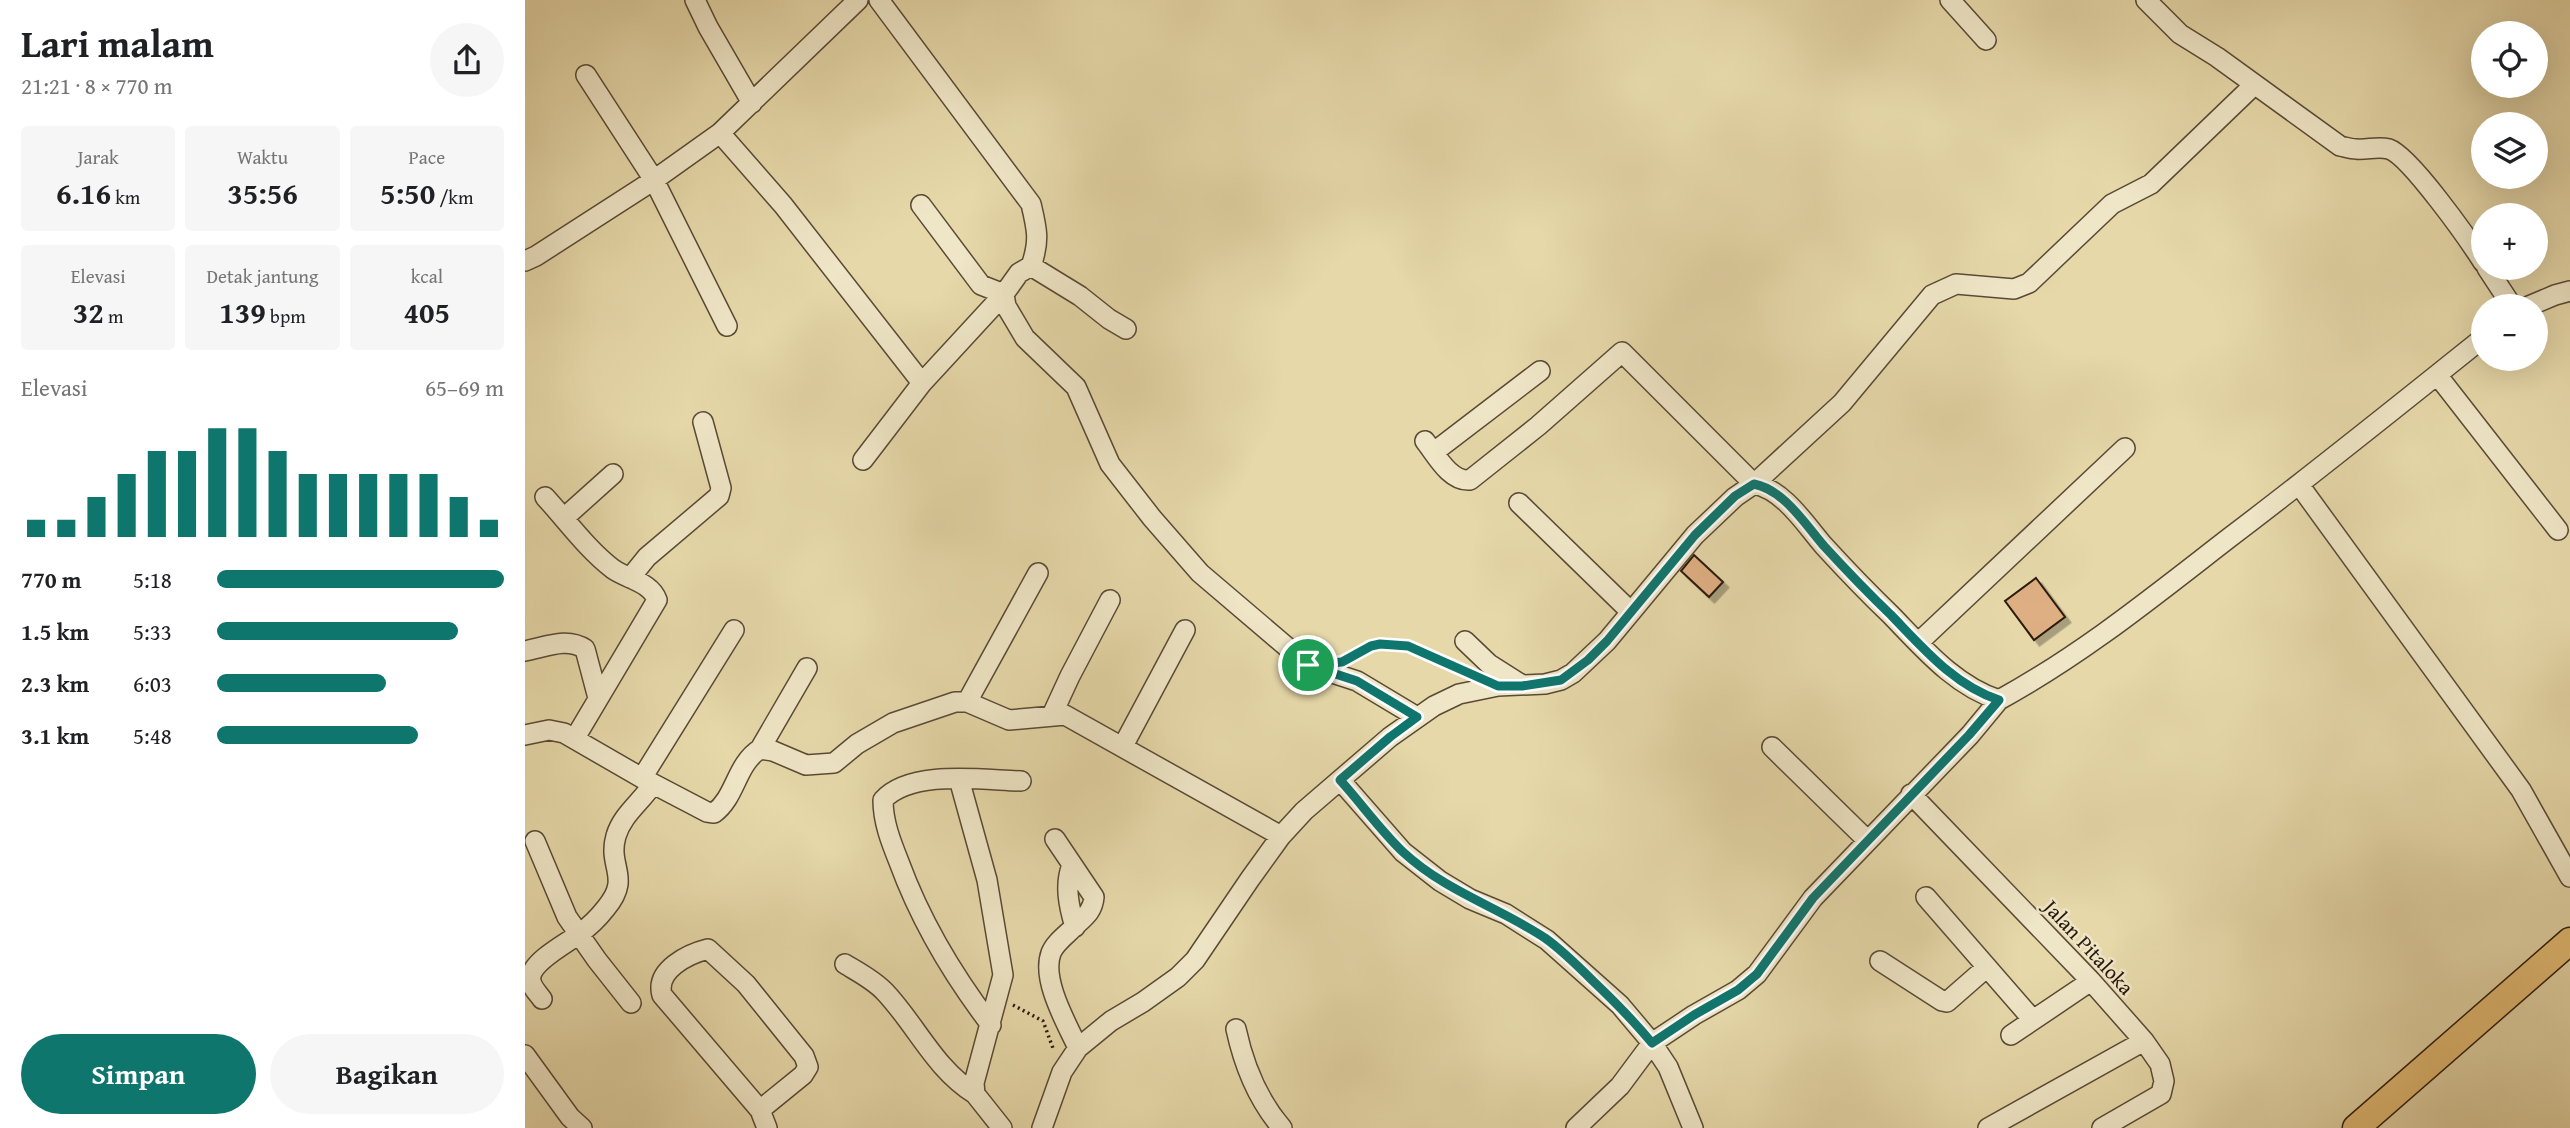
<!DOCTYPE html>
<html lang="id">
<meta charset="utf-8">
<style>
:root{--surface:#fff;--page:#f6f6f6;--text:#202124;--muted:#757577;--accent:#0f766e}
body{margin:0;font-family:"Gentium Book Plus",serif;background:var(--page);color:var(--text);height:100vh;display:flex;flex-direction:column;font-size:26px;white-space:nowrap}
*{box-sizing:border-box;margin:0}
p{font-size:23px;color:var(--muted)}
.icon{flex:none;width:38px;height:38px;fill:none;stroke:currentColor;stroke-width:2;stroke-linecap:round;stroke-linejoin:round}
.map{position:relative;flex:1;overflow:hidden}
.details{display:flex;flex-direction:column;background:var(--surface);width:525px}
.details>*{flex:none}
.controls{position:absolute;left:1946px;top:21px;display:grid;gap:14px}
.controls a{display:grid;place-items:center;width:77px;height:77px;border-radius:50%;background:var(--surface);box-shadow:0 7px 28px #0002;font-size:35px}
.pin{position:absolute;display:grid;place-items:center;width:60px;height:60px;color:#fff;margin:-30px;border:4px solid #fff;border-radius:50%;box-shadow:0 2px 7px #0007}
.round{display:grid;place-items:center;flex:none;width:74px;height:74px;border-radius:37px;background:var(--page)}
.summary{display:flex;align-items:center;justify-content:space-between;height:119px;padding:0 21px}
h1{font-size:38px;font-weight:800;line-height:52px}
.stats{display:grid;grid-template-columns:repeat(3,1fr);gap:10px;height:119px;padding:7px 21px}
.stats div{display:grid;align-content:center;border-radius:7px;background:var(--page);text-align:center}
.stats b{font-size:30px;font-weight:800}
.stats small{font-size:19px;font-weight:400}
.stats p{font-size:19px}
.chart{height:196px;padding:14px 21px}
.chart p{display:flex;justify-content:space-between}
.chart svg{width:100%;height:126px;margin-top:7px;stroke:var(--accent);stroke-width:6}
.cta{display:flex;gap:14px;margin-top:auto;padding:14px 21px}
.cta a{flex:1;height:80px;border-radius:42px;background:var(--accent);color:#fff;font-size:28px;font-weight:800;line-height:80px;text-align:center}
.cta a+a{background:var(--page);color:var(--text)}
ul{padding:0 21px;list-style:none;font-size:23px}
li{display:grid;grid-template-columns:112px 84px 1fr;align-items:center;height:52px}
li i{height:18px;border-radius:9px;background:var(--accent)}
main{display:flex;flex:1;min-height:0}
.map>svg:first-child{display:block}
</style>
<main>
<section class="details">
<div class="summary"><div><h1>Lari malam</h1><p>21:21 · 8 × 770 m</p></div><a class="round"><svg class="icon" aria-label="share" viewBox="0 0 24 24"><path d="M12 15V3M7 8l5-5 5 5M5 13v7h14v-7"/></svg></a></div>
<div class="stats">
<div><p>Jarak</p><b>6.16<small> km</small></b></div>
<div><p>Waktu</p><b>35:56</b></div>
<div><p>Pace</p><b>5:50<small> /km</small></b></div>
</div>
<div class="stats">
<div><p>Elevasi</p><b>32<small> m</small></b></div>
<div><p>Detak jantung</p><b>139<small> bpm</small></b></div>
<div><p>kcal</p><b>405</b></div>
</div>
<div class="chart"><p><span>Elevasi</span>65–69 m</p>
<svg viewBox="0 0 160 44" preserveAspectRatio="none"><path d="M5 44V38M15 44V38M25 44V30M35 44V22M45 44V14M55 44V14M65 44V6M75 44V6M85 44V14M95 44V22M105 44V22M115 44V22M125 44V22M135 44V22M145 44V30M155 44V38"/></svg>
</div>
<ul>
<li><b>770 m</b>5:18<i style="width:100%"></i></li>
<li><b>1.5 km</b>5:33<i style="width:84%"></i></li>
<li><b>2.3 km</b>6:03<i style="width:59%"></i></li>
<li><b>3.1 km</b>5:48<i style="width:70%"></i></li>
</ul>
<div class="cta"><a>Simpan</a><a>Bagikan</a></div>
</section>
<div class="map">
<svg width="2045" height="1128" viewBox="0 0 2045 1128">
<defs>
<filter id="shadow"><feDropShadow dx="5.5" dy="5.5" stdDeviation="0" flood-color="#0004"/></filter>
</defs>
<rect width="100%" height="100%" fill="#e6d8a9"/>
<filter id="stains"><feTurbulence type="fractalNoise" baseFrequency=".00286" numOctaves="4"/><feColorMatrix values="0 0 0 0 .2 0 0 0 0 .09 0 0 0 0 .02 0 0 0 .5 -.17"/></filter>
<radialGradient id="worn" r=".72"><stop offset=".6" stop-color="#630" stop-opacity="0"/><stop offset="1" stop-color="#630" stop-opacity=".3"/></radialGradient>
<!-- building -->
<path fill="#deaf83" stroke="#2a1a0e" stroke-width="2" filter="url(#shadow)" d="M1169,555L1198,582L1184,597L1156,571Z
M1511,578L1540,617L1509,640L1480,601Z"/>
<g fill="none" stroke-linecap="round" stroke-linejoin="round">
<!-- minor casing -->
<g stroke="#594a35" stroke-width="22">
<path id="minor" d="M170,0L183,27L227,103
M354,0L506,204C512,229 515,241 506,266L494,273L479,294L481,306L500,338L551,387L585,464L627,518L675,573L783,665L832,681L892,717
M1425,0L1461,40
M1621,0L1655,34L1692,57L1815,146C1820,147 1826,149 1831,149C1843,150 1852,146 1864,149C1885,156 1944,240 1958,262
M61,75L129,180L202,326
M195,133L258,205L397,383
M0,261L11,256L129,180L195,133L333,0
M506,266L555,296L584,319L601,329
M1962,268L1987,306
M2004,306L2030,295L2045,291
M1913,376L2033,530
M900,441C911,455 925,482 945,480L1013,426L1097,352L1229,484L1317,403L1407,295L1431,284L1489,289L1504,283L1587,204L1626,184L1729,85
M909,452L1015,371
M338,460L397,383L479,294L456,285L396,205
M1775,486L1996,790L2045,877
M20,497C42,521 62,549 88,569C102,579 126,582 132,600L50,738
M994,503L1106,612
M39,518L88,474
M105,578L122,557L194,496L196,488L178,422
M940,641L964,664L997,685
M1393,643L1600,448
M0,651C21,647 42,637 60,649L73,698
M442,702L513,573
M527,715L545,676L585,600
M0,735L24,730L39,733L117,778L182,812L189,813C211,797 211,764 235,749L248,751L281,765L309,763L332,744L368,723L430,702H442L484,720L540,715L756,836
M598,746L660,630
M1247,747L1342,840
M235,749L282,668
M117,778L209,630
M434,779L462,880L478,975L449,1083L450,1094L477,1128
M815,780L878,852L915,881L945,899L981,914L1022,940L1095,1005L1127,1043L1169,1015L1213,990L1232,974L1288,898L1445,735L1474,700
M1386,794L1566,981L1619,1041L1635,1064L1639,1081L1636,1094L1577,1128
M530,839L569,897C568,910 561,916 552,924C544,933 530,942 526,953C516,980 542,1024 553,1048
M10,841L42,917L72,960L106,1003
M547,865C539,885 544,907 550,927
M1401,897L1508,1020
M1355,961L1417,1001L1422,1002L1462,967
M320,964C333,972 349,980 360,992C392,1026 409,1068 450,1094
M17,999C12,992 4,985 6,976C9,960 42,943 54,934C64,927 74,917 81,908C107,877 82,867 91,836C97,815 116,802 128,784
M466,1025C427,974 396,922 374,862C366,842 358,822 358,800C386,769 458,780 496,781
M711,1029C719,1066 732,1099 757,1128
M1486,1035L1566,981
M0,1055L45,1117L57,1128
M235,1110L137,995C130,970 163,954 183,949L221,984L279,1056L283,1067L278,1075L235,1110L242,1128
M517,1128L537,1072L553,1048L586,1021L618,1002L653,977L670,960L725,879L756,836L779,811L865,737L909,706L934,694L973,686L1020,684L1036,680L1048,673L1082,641L1170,535L1210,497L1229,484C1259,490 1280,524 1299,546C1321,570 1343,593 1366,615C1398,648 1430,686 1474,700C1558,654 1629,596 1704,538C1790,473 1874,405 1958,338
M1051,1128L1095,1086L1127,1043L1143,1067L1168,1128
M1463,1128L1619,1041"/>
</g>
<!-- highway casing -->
<g stroke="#2a1a0e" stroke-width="29">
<path id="highway" d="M1831,1128L2045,941"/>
</g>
<!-- path -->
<path stroke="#2a1a0e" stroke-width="3.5" stroke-dasharray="2 3.5" stroke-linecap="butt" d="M823,659L846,646H883L946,673
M488,1005L518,1021L529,1051"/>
<!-- minor -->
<use href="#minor" stroke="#efe6c7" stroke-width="19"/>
<!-- highway -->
<use href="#highway" stroke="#e3bc74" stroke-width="26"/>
</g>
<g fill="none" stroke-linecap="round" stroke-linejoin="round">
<!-- route casing -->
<g stroke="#fff" stroke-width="14">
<path id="route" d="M1229,484C1259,490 1280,524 1299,546C1321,570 1343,593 1366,615C1398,648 1430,686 1474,700L1444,735L1288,898L1232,974L1213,990L1169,1015L1127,1043C1108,1020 1089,1001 1068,981C1053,966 1037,950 1020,938C973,907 920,891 878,852C855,830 836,803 815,780L865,737L892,717L832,681L783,665L817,662L846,646L855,644L883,646L973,686H997L1036,680L1063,660L1082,641L1170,535L1210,496Z"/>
</g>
<!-- route -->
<use href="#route" stroke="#0f766e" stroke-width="9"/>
</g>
<g text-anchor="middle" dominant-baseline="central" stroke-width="5" stroke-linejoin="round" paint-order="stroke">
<!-- street labels -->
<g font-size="21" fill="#2a1a0e" stroke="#efe6c7">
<text transform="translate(1564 947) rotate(47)">Jalan Pitaloka</text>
</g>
</g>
<rect width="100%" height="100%" filter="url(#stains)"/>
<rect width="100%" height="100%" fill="url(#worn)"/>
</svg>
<div class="controls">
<a><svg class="icon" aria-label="locate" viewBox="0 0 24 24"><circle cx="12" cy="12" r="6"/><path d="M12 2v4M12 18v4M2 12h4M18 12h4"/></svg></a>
<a><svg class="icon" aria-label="layers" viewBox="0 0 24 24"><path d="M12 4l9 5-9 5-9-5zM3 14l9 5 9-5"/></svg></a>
<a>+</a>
<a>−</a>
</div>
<div class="pin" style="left:783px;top:665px;background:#1e9e55"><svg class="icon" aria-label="arrive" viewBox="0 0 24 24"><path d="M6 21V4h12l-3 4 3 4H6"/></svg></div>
</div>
</main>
